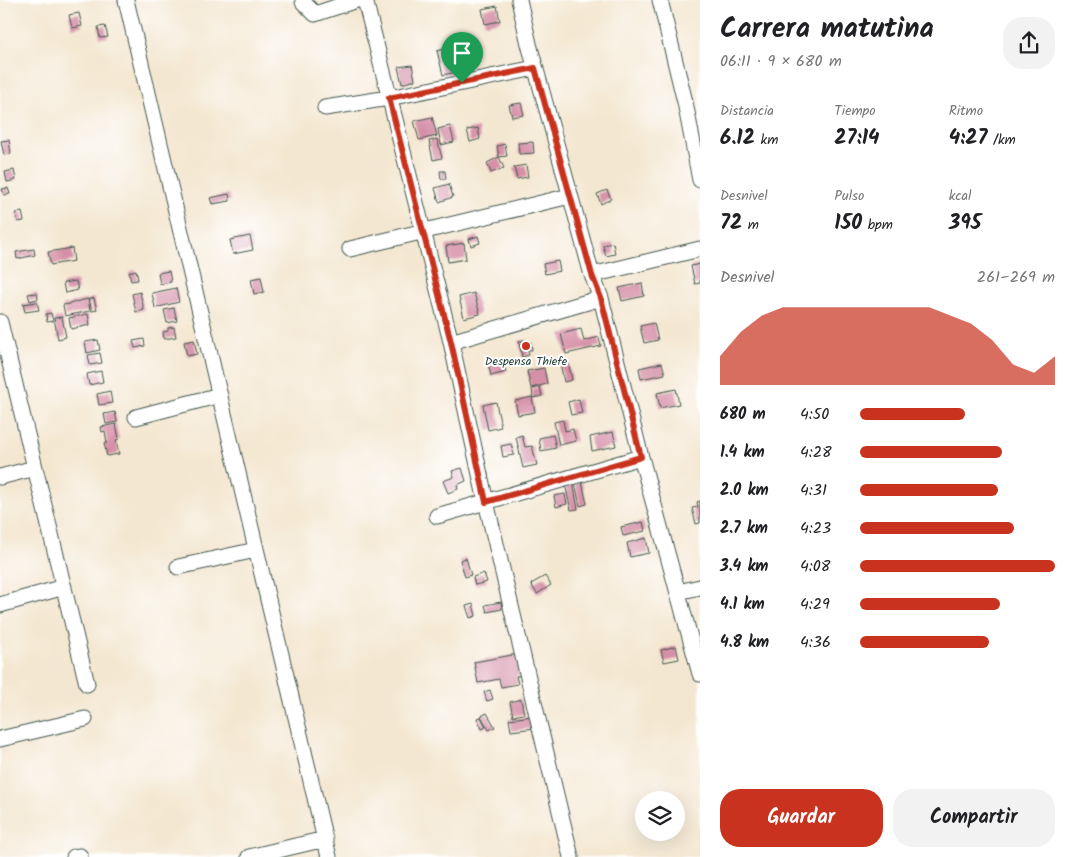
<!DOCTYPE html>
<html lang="es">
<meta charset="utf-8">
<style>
:root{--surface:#fff;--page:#f2f2f2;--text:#202124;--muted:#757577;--accent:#c8321e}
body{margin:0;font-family:Kalam,sans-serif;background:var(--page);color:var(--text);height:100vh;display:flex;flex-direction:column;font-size:19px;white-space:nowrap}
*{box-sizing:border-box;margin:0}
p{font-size:16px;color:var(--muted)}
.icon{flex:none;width:28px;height:28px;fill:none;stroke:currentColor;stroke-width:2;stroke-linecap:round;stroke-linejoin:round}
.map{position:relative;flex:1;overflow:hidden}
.sheet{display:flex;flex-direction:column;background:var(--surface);width:375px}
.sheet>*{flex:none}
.tools{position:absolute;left:635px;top:791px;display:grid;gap:10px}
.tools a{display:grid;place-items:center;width:50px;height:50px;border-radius:50%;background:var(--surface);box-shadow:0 5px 20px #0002;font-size:25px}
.pin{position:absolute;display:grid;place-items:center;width:42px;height:42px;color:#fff;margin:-51px -21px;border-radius:50% 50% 50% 0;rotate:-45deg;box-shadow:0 0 5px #0007}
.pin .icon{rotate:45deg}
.round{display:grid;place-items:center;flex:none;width:52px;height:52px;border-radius:20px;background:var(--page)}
.head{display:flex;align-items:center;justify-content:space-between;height:85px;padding:0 20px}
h1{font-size:28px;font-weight:700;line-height:38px}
.stats{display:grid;grid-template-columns:repeat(3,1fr);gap:8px;height:85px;padding:5px 20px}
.stats div{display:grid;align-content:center}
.stats b{font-size:21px;font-weight:700}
.stats small{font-size:14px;font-weight:400}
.stats p{font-size:14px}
.chart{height:140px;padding:10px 20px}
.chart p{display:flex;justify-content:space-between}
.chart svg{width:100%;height:90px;margin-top:5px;fill:var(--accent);opacity:.7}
.button{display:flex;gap:10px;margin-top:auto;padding:10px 20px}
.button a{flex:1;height:58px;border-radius:20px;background:var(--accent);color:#fff;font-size:20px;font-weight:700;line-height:58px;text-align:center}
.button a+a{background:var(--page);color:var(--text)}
ul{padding:0 20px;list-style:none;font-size:16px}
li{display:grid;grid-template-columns:80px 60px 1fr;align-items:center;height:38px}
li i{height:12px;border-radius:6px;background:var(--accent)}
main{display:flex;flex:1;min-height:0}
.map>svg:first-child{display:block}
</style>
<main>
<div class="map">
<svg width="700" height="857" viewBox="0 0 700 857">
<rect width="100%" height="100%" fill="#fff"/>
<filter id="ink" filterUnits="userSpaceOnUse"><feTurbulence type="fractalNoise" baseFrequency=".02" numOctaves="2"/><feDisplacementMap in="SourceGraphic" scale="10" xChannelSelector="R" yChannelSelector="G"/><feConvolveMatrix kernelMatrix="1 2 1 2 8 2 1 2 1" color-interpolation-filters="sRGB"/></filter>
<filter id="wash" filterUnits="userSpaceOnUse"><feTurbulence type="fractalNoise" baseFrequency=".0096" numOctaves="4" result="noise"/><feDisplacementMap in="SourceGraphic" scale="20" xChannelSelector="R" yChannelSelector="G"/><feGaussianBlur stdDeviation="1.12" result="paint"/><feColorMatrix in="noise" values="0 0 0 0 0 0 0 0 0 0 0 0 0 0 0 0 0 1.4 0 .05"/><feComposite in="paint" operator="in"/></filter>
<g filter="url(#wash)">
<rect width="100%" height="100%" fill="#f4e7d1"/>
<g id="blocks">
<!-- building -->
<path fill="#d58fa7" d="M497,6L500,21L485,24L482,9Z
M79,13L82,26L72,28L69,15Z
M105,26L108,37L100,38L98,27Z
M451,47L456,72L443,75L437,51Z
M412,65L415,80L402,84L398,67Z
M521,103L524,115L512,117L509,105Z
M432,117L437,136L419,140L414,121Z
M450,126L454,142L441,145L438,129Z
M478,128L480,139L470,142L467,130Z
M437,139L442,158L433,160L429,141Z
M9,140L11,154L4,155L1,141Z
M533,142L534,153L519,154L518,143Z
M505,144L507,156L499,157L504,168L491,173L487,163L499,157L497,146Z
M526,165L528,177L517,179L514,167Z
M14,170L16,180L7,182L5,172Z
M440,171H445L446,179H441Z
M449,184L453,197L439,202L435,188Z
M8,188L10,194L4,195L2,189Z
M607,190L611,199L601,204L597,194Z
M229,194L230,201L212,204L210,198Z
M22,212L24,221L18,222L16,213Z
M250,236L253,250L233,254L230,240Z
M478,236L480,243L471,246L469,239Z
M464,243L466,259L448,262L446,246Z
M613,243L615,254L606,256L603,245Z
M72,248L74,261L51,265L48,252Z
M34,249L35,255L17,259L16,252Z
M558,261L560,271L545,274L543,264Z
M700,264V283L695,284L691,266Z
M136,270L138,280L131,281L129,272Z
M169,271L171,282L160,284L158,273Z
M261,277L264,292L254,294L251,279Z
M76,281L78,290L65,293L63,283Z
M642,283L644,296L622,301L619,288Z
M176,288L179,302L155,308L152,293Z
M140,292L144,310L136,312L132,294Z
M37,293L38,299L30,301L28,294Z
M474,293L480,314L464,318L459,297Z
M94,298L97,310L92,311L89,299Z
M88,299L90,311L65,316L63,305L70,304V303Z
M37,302L39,310L25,312L23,304Z
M174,308L177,321L167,323L164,310Z
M51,313L53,321L47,322L46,314Z
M88,314L90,325L71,329L69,318Z
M62,317L66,337L58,339L54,318Z
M654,323L658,340L644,343L640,326Z
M174,327L176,337L164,339L163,332L168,331V328Z
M581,329L584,341L599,337L601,346L566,354L561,334Z
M144,339L145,346L135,348L133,341Z
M98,340L100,350L87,353L85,342Z
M194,340L197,354L187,356L184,342Z
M526,340V343L531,342L532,350H528L529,355L522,357L519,341Z
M100,353L102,363L90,365L88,355Z
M503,360L506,372L491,376L488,363Z
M568,361L572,380L564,382L560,363Z
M662,363L665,374L641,379L639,368Z
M544,368L547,384L531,388L527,371Z
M101,371L103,382L89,385L87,374Z
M540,387L542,396L533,398L532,389Z
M676,389L679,404L660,408L657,393Z
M110,391L112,403L99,405L97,394Z
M532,397L535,412L518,415L515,401Z
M579,399L582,413L571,415L568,402Z
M496,402L501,427L488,430L483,405Z
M115,412L117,422L106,424L104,414Z
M563,420L565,431L573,429L576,441L559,445L554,422Z
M116,424L119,439L116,440L119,454L107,456L104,443H107L105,431L102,432L101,427Z
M613,432L616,446L592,451L590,437Z
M522,435L525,447L532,446L537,465L523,468L516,437Z
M553,435L556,448L541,451L539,438Z
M511,444L514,455L503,457L501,446Z
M462,468L466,481L457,485L458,489L448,493L443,481L454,477L452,471Z
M573,482L578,509L571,510L565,484Z
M582,482L587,504L580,506L575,483Z
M565,494L567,504L556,507L554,496Z
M700,501V523L696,524L692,508L698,507L697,502Z
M643,522L645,531L623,536L621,527Z
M646,538L649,553L630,557L627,543Z
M466,558L471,575L465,577L460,560Z
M484,573L487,582L475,585L473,577Z
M545,576L551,585L537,594L531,584Z
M501,602L502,609L487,612L485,605Z
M473,604L476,616L470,618L466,606Z
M676,646L679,659L664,662L661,650Z
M518,654L524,675L516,676L518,684L501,687L499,679L478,683L474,662Z
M490,690L493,699L487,701L484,692Z
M521,699L524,714L513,716L510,702Z
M487,713L495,727L489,730L481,716Z
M533,716L535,728L511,731L509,719Z
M481,717L486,727L482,729L477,718Z"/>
</g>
</g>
<g filter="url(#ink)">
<use href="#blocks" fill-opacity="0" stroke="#3f564c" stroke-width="1"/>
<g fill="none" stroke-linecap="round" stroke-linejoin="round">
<!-- minor casing -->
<g stroke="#3f564c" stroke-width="17">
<path id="minor" d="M126,0L329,857
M303,0V2L315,14L357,0
M365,0L451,342L486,502L571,857
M519,0L529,44L592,275L601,298L641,457L700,674
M660,0L685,102L700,180
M325,108L389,98L535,68
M350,249L570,196
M592,275L700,249
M0,322L87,684
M451,342L601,298
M136,417L220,395
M0,477L35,468
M437,516L641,457
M178,567L256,550
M678,592L700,587
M0,605L64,587
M0,739L85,719
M74,857L80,856
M249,857L325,839"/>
</g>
<!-- minor -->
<use href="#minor" stroke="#fff" stroke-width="15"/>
</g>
</g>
<g fill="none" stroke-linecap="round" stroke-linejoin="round" filter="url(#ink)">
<!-- route casing -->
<g stroke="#fff" stroke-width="10">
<path id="route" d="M535,68L592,275L601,298L641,457L486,502L451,342L389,98Z"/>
</g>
<!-- route -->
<use href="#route" stroke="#c8321e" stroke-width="6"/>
</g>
<!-- markers -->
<circle fill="#c8321e" stroke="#fff" stroke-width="2" cx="526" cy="346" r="5"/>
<g text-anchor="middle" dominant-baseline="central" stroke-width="4" stroke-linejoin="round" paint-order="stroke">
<!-- poi labels -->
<g font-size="12" fill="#1f3d34" stroke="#fff">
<text x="526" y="361">Despensa Thiefe</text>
</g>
</g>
</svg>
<div class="tools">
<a><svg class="icon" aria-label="layers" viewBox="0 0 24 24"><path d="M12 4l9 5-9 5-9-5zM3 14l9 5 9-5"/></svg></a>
</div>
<div class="pin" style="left:462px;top:83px;background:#1e9e55"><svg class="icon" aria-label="arrive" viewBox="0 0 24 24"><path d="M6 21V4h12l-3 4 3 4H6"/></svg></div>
</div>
<section class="sheet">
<div class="head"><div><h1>Carrera matutina</h1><p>06:11 · 9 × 680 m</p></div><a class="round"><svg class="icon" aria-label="share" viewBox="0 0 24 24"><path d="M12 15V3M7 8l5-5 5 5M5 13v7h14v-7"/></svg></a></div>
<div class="stats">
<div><p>Distancia</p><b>6.12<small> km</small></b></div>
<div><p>Tiempo</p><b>27:14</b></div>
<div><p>Ritmo</p><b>4:27<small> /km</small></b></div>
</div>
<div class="stats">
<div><p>Desnivel</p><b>72<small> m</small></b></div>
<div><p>Pulso</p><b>150<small> bpm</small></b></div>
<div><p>kcal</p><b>395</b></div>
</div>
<div class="chart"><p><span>Desnivel</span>261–269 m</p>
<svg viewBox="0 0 160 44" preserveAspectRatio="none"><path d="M0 44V30L10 18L20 10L30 6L40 6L50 6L60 6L70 6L80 6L90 6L100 6L110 10L120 14L130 22L140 34L150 38L160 30V44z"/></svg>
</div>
<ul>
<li><b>680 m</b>4:50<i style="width:54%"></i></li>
<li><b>1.4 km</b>4:28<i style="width:73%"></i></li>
<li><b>2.0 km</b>4:31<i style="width:71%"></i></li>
<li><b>2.7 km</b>4:23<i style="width:79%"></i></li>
<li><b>3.4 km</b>4:08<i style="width:100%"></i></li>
<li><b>4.1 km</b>4:29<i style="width:72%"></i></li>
<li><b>4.8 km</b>4:36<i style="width:66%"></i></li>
</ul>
<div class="button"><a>Guardar</a><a>Compartir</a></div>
</section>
</main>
